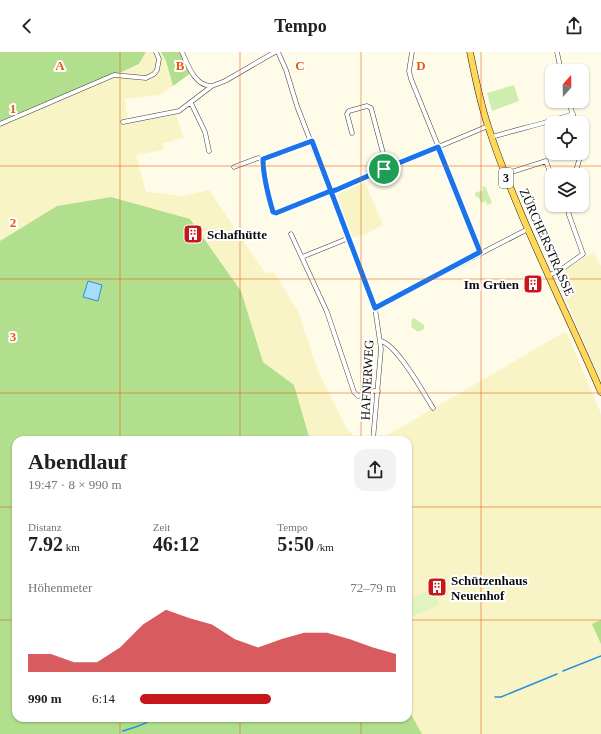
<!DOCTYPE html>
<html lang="de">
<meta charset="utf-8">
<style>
:root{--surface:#fff;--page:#f2f2f2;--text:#222;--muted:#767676;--accent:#c8161d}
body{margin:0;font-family:Georgia,serif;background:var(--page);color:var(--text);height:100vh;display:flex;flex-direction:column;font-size:15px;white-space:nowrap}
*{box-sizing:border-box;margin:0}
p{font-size:13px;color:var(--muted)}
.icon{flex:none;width:22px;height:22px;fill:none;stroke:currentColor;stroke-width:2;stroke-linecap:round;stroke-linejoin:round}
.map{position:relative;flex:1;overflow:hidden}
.side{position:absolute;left:12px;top:384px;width:400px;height:286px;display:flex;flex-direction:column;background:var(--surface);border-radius:12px;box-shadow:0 1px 3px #0004}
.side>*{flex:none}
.needle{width:26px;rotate:20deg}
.buttons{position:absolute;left:545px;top:12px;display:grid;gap:8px}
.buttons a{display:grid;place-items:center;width:44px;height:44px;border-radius:8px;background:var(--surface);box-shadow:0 1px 3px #0004;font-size:20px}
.pin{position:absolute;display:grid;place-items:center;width:34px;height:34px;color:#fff;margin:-17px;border:2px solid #fff;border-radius:50%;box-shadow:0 1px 4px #0007}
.round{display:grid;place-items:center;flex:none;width:42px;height:42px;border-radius:12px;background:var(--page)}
.headline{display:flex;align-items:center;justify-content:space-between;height:68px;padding:0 16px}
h1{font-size:22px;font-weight:700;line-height:30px}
.figures{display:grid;grid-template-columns:repeat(3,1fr);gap:6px;height:68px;padding:4px 16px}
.figures div{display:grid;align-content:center}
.figures b{font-size:20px;font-weight:700}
.figures small{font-size:11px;font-weight:400}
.figures p{font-size:11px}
.chart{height:112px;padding:8px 16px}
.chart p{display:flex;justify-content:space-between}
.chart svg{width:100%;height:72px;margin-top:4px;fill:var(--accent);opacity:.7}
ul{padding:0 16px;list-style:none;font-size:13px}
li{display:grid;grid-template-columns:64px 48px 1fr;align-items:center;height:30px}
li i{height:10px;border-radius:5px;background:var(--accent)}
header{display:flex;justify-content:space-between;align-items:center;height:52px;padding:0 16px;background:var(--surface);font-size:18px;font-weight:700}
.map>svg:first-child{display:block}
</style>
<header><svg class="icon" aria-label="back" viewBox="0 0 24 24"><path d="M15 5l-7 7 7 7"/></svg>Tempo<svg class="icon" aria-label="share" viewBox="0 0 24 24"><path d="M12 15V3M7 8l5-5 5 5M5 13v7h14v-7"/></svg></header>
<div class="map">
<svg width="601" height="682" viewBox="0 0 601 682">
<rect width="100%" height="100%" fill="#fffbe9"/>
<!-- farmland -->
<path fill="#f8f4c6" d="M146,0H161L166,9L173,34L160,43L125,47L128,71L176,63L184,86L163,91L164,98L136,103L146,140L183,144L209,138L266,222L273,219L298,259L318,319L346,375L357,388H310L294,333L263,310L241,239L190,167L111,145L57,154L0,189V73L11,65L94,33L139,13Z
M365,130L383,173L366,182L352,186L337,146L339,141Z
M594,200L601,214V329L559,232V221Z
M566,279L601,362V682H422L408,657V388H379Z"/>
<!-- green -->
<path fill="#cfedaf" d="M514,33L519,49L492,59L487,41Z
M485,134L492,151L487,153L486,149L482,151L478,145H476L475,141L483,138L482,135Z
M414,266L424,273V277L418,280L411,275L412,267Z"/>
<!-- forest -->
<path fill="#b1df8d" d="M0,0H146L139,12L94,33L16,66L11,65L0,73Z
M161,0H179L191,21L173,34L166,9Z
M111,145L190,167L241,239L263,310L294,333L310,388H16V666H408V657L422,682H0V189L57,154Z
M601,568V592L592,572Z"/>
<!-- pitch -->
<path fill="#e2f3c2" d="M432,537L439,553L408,566V548Z"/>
<!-- water -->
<path fill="#a7dcfc" stroke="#2792db" d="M88,229L102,233L98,249L83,245Z"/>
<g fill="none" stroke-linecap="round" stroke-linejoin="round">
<!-- stream -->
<path stroke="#2792db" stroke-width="1.5" d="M563,619L601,604
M495,645H501L557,622
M123,679C134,675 144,674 153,666"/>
<!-- minor casing -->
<g stroke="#3e3e3e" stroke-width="5">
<path id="minor" d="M182,0C188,13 194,33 211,34
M278,0L286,18L297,54L375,256L381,297L373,388
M412,0L409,19L411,27L481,200
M557,0L561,19
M568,49L576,71
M191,51L205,80L209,99
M123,70L179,59L212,34L225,29L275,0
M0,72L114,23L146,26L154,22L157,18L159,7L156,0
M352,81L347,62L349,59L367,54L371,56L383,101L384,117
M492,85C519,77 546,71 573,62
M312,89L263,107L265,127L273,160C281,162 318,143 328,139L336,138L488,74
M234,115L258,106L263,107
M505,122L546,109L552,126
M575,123L581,101
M291,182L327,260L354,340L358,344L374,339H378
M302,205L349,186
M548,224L562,217L583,202L569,163L568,153
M375,256L528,177
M381,289C397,293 423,340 433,356"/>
</g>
<!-- primary casing -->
<g stroke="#1c1c1c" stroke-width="7">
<path id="primary" d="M470,0C475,25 480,50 488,74C518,166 563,251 601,340"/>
</g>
<!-- minor -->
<use href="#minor" stroke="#fff" stroke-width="4"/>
<!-- primary -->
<use href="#primary" stroke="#ffd859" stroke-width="6"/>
</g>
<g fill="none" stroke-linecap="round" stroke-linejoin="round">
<!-- route casing -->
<g stroke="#fff" stroke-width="8">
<path id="route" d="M384,117L336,138L328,140L276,161L273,160C268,143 263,125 263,107L312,89C333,145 354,201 375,256L480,200L438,95L384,117"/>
</g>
<!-- route -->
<use href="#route" stroke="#1a73e8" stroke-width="5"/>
</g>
<!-- grid -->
<path fill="none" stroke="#e8590c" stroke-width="1" stroke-opacity="0.55" d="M120,0V388M240,0V388M361,0V388M481,0V682M0,114H601M0,227H601M0,341H601M0,455H16M408,455H601M0,568H16M408,568H601M120,666V682M240,666V682M361,666V682"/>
<!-- icons -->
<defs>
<g id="building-square" transform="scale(1)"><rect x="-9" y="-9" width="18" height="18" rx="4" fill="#c8161d" stroke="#fff"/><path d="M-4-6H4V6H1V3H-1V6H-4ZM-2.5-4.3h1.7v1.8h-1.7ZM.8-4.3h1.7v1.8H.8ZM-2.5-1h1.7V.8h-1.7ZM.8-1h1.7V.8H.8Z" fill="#fff"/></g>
</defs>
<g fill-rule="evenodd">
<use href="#building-square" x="193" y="182"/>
<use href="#building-square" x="533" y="232"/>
<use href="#building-square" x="437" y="535"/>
</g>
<g text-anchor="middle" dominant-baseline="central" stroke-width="4" stroke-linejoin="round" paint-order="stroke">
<!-- shield labels -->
<rect fill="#fff" stroke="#545454" stroke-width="1" x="499" y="116" width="14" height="20" rx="3"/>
<g font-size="12" font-weight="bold" fill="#0b0b0b">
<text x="506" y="126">3</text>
</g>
<!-- poi labels -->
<g font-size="13" font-weight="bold" fill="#0b0b0b" stroke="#fff" text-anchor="start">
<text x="207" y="182">Schafhütte</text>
<text x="519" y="232" text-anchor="end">Im Grüen</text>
<text x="451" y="528">Schützenhaus<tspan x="451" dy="15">Neuenhof</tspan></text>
</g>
<!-- street labels -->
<g font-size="13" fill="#0b0b0b" stroke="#fff">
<text transform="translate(547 190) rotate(66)">ZÜRCHERSTRASSE</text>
<text transform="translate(367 328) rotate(-87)">HAFNERWEG</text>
</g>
</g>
<g font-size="13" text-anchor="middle" font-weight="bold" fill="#e8590c" stroke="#fff" stroke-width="4" stroke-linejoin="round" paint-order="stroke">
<text x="60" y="18">A</text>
<text x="180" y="18">B</text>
<text x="300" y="18">C</text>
<text x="421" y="18">D</text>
<text x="13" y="61">1</text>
<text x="13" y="175">2</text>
<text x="13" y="289">3</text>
</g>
</svg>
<div class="buttons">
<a><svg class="needle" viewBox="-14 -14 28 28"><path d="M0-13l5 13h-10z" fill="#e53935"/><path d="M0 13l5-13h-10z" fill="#767676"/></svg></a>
<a><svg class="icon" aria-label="locate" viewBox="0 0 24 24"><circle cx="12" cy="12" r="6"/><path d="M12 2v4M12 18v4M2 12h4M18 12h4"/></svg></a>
<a><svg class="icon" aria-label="layers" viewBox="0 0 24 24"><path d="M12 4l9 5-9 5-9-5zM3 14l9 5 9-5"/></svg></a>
</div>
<div class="pin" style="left:384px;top:117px;background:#1e9e55"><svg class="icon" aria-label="arrive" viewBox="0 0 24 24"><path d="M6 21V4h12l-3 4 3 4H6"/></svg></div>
<section class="side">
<div class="headline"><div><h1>Abendlauf</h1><p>19:47 · 8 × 990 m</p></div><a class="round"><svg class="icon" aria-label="share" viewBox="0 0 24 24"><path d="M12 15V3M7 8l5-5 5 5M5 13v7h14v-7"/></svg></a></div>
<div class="figures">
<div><p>Distanz</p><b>7.92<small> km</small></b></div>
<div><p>Zeit</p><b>46:12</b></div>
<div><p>Tempo</p><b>5:50<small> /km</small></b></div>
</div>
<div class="chart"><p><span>Höhenmeter</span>72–79 m</p>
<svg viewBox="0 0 160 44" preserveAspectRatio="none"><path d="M0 44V33L10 33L20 38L30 38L40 29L50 15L60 6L70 11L80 15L90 24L100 29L110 24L120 20L130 20L140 24L150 29L160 33V44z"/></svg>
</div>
<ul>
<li><b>990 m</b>6:14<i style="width:51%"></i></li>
</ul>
</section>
</div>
